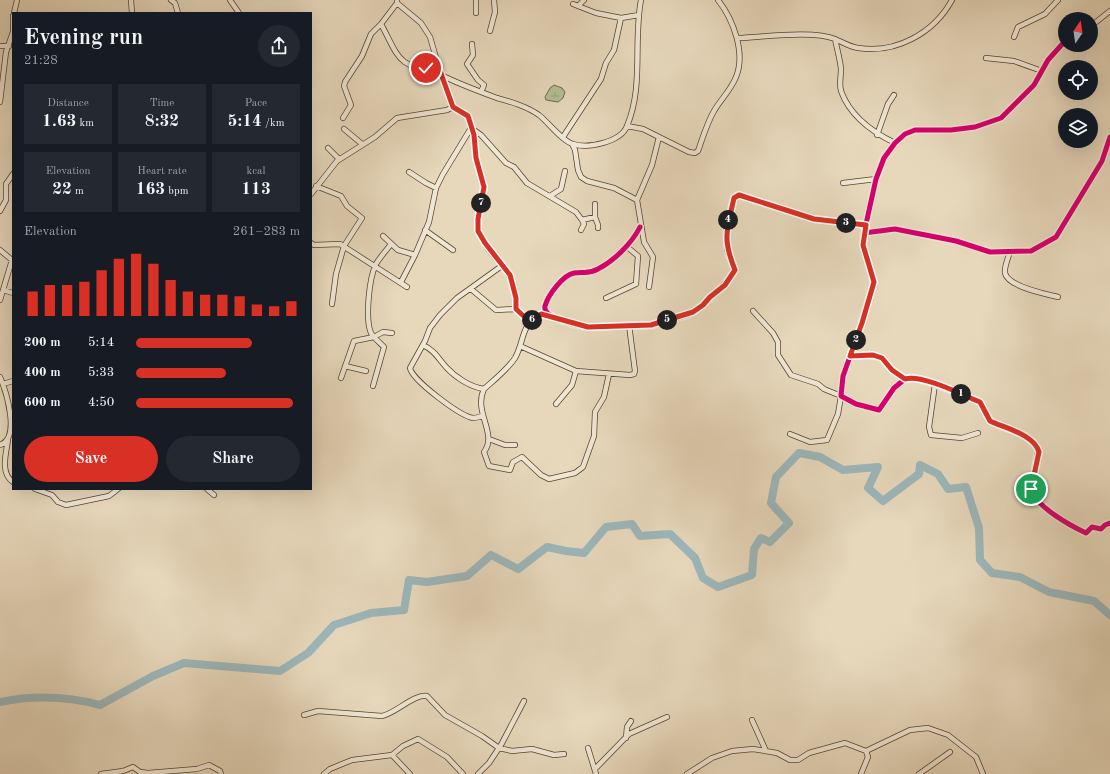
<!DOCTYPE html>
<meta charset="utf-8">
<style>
:root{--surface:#171b24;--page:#242831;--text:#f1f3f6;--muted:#9ea1a6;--accent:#d93025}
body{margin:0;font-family:"Old Standard TT",serif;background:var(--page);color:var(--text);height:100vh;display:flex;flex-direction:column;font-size:15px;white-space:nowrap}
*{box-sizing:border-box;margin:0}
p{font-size:13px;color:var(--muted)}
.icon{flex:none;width:22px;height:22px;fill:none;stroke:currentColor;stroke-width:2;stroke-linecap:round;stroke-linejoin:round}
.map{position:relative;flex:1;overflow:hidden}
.drawer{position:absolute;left:12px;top:12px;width:300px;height:478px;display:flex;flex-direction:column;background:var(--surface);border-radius:0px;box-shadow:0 4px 16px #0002}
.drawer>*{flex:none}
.needle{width:26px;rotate:13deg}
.tools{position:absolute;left:1058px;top:12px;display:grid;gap:8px}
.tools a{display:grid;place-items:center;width:40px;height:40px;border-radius:50%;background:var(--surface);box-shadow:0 4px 16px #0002;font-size:20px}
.pin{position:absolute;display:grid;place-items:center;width:34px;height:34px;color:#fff;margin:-17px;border:2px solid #fff;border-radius:50%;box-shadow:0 1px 4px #0007}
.km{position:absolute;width:20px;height:20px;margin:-10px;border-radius:50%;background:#222;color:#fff;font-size:11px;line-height:20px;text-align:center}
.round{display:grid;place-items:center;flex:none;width:42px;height:42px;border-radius:21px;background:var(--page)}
.overview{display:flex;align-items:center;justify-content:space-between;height:68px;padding:0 12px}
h1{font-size:22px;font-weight:700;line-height:30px}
.metrics{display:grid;grid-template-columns:repeat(3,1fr);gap:6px;height:68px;padding:4px 12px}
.metrics div{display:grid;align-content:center;border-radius:0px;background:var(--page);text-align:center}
.metrics b{font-size:17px;font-weight:700}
.metrics small{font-size:11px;font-weight:400}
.metrics p{font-size:11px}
.chart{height:112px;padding:8px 12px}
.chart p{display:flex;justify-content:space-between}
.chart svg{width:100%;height:72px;margin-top:4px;stroke:var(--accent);stroke-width:6}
.cta{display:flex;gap:8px;margin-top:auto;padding:8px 12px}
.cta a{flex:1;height:46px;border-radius:24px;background:var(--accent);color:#fff;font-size:16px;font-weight:700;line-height:46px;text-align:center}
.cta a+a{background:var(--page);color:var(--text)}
ul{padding:0 12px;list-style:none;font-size:13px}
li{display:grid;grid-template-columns:64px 48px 1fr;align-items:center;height:30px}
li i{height:10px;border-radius:5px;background:var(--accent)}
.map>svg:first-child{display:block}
</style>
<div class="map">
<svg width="1110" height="774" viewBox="0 0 1110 774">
<defs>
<pattern id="wetland-marsh" width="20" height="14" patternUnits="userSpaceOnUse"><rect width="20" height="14" fill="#b3bf92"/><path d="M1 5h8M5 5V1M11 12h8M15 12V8" fill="none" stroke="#9aa37c"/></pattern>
</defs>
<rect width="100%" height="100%" fill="#e7d8bc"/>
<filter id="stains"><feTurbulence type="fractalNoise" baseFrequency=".005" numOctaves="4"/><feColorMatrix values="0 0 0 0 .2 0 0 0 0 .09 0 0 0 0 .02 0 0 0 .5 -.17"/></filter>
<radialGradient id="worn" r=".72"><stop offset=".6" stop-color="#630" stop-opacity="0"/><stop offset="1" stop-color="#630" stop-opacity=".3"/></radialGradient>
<!-- wetland -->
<path fill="url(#wetland-marsh)" stroke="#6c6a49" d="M554,85L562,88L565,92L563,98L558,102L546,100L545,97L550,88Z"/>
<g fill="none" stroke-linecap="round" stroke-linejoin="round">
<!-- river -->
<path stroke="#9cb7bb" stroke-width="8" d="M0,702C35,695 66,696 100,705L153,676L184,663L280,671L308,653L334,625L371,613L404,610L409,580L427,582L467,576L491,555L518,569L547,547L566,551L584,553L606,527L632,524L640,536L670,534L695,558L703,578L718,587L752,575L754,549L761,538L770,542L789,523L771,503L776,477L799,453L820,457L843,470L878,467L868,488L883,501L919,474L920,465L938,474L948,489L966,487L979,528L980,560L992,573L1020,577L1049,592L1094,601L1110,615"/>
<!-- street casing -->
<g stroke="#55452f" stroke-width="6">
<path id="street" d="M131,0L132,13
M171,0L175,3L178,13
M230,0L239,13
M397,0V3L421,23L430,37L441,75C459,84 478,91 497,98C511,102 526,106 539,115C548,122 563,142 573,144C588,149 621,142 627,126C644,86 633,42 641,0
M397,3L381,24C397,53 398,72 439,68
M573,4L578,6L584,0
M578,6L596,13L621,18L639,15
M14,13L17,0
M476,13V0
M13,16V31
M1091,26L1110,11
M490,31L495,12L494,0
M1014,37L1018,27L1045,14L1058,0
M739,38C763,37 814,30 835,39C837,49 840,59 841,69C841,76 839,84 841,91C850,116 872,132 895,143
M835,39C842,42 850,47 858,48C896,54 934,33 952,0
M1065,41L1048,60L1034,85L1001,118L975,127L951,130H915L905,134L895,143L884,158L876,179L864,233L895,229L956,241L990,252L1031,251L1056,237L1102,161L1110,137
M472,44L473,55L467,64L478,80L484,85L481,92
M0,46H9
M986,58L1014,61L1042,71
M0,102L6,52L13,32
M343,118L351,105L344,86L345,82L362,56L371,34L381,24
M627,126L643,129L689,152L695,153L698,151C703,137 707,123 714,111C721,99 731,90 736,77C746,53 733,19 718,0
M471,128C476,139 474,149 476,160C478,169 483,177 484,187C485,201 474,217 479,232C491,264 518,266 516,309L530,322
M471,128L481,135L506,163L514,167L527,183L576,212L582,220L584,224L581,230
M344,129L362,144
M877,135L888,104L894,95
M563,137L601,79L606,63L614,50L621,18
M572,144L575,150L578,170L581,177L587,181L614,188L637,200L644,242L653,257L649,287
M328,148L339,159
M409,172L426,183L436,188
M843,183L876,179
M316,186L341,196L347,206L362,218L344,246L336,274L332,304
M311,194L337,161L375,137L397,118L447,110L453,107L441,75
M550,196L561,189L565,171
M637,200L652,165L659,137
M595,204V217
M0,211L6,200V184L13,174
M582,220L595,217L598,225V228
M640,227C632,243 614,261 598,269C587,275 584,271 574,273C563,275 548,295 545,306C542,318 579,326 588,327C601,328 615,326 628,325C634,325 640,326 646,326C658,325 679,318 690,314C702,308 727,282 735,270L727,251L726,227L734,197L739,195L813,219L866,225
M425,230L453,250
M864,233L863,245L874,282L862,323L843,376L841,396L856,404L879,410L894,388L905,379L911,377L935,384L980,402L990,421C1006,430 1027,432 1038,449L1031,491C1039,508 1069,525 1086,533L1092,527L1101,529L1105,525L1110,523
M383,236L398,250L415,255L429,222L436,188L443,174L471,128L468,116L453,107
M311,243L314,245L340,244L407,287
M0,250L12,260L0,300
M1010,252C1008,258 1004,267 1005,273C1008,287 1046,294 1058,297
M401,282L415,255
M471,289L496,310L516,309
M3,290L13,293
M606,298L636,284L638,256L626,246
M753,311L773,333L778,342V355L791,375L818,384L824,389L841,396L838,414L827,440L810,442L790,434
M548,315L541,314C520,325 525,340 515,358C508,369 494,380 484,389C473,412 498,434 484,452L489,466L510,470L513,462L522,457L541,475L549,479L575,473L583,467L594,436L595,412L604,397L609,374
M423,345C434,350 438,358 446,367C455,377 470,387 484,389
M520,346L576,371L630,375L634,374L635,371L629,325
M850,356L873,355L882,358L892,370L905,379
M345,366L366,371
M0,377C6,391 21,438 0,445
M341,378L354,341L374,337L383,332L392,333
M3,384L13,381
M935,384L929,427L931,435L962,438L978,433
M373,386L384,347C380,343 374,338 371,333C365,319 369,278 376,264C380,257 386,251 391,244
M556,404L572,385L576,371
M482,416C479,417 475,418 473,418C460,416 412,380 410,368L425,341L430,328L440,315L457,298L503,265
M489,439L505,445H515
M8,440C6,454 0,473 13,482
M35,489L52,495L58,502L66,505L109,496L118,489
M207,489L214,495
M304,715L318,711L382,716C396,713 414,694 427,696L445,715L482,736L499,748L512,751L532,749L554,755L564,754
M752,720L766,751
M626,738L627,727L631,721
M588,748L596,774
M392,755L410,774
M595,769L629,734L667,717
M101,774L123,771L133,767L140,772L148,773L197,769L209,765L220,771L221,774
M324,774L330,769L352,760L392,755L403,746L418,739L447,757L463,774
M478,774L489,763L501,745L524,701
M687,774L712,758L732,751L753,749L777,753L790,760H798L809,753L845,743L866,751L910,730L928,728L948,735L976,757L983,774
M861,774L868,757L866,751
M919,774L950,752"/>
</g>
<!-- street -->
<use href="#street" stroke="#efe6d3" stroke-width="4.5"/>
<!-- cycleway casing -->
<g stroke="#efe6d3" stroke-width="8">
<path id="cycleway" d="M1065,41L1048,60L1034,85L1001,118L975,127L951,130H915L905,134L895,143L884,158L876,179L864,233L895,229L956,241L990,252L1031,251L1056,237L1102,161L1110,137
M640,227C632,243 614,261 598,269C587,275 584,271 574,273C563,275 548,295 545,306C542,318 579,326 588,327C601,328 615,326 628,325C634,325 640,326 646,326C658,325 679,318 690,314C702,308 727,282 735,270L727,251L726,227L734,197L739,195L813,219L866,225
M864,233L863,245L874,282L862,323L843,376L841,396L856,404L879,410L894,388L905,379L911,377L935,384L980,402L990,421C1006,430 1027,432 1038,449L1031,491C1039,508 1069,525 1086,533L1092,527L1101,529L1105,525L1110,523"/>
</g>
<!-- cycleway -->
<use href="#cycleway" stroke="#d6006c" stroke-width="5"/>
</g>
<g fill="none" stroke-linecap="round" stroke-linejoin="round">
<!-- route casing -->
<g stroke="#fff" stroke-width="8">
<path id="route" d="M426,68H439L453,107L468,116L474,135L476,158L484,187L478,219V231L485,243L510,275L516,298V309L530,322L541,314L588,327L651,325L693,312L703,305L710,297L725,285L735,270C722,238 727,230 734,198L739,195L814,219L866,225L863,245L874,282L862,323L850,356L873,355L882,358L892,370L905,379C922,374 963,395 980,402L990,421C1004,428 1034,434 1039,452L1031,489"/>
</g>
<!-- route -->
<use href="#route" stroke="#d93025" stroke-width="5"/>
</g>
<rect width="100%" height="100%" filter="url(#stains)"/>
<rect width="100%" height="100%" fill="url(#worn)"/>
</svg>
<div class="tools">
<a><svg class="needle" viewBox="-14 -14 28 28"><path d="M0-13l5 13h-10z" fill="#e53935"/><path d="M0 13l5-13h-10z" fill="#9ea1a6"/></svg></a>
<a><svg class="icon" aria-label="locate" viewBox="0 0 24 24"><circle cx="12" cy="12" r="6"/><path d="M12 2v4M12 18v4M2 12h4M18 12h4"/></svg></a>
<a><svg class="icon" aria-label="layers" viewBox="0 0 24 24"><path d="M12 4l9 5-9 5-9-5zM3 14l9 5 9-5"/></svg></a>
</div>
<div class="pin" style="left:1031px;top:489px;background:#1e9e55"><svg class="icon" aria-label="arrive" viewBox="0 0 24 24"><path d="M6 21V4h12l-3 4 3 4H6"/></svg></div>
<div class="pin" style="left:426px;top:68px;background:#d93025"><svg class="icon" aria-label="check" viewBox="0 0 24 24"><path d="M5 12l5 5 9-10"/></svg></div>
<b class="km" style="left:961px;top:394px">1</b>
<b class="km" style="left:856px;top:340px">2</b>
<b class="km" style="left:846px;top:223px">3</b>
<b class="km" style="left:728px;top:220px">4</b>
<b class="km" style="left:667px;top:320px">5</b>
<b class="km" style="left:532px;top:320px">6</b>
<b class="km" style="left:481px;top:203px">7</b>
<section class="drawer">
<div class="overview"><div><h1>Evening run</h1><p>21:28</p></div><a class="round"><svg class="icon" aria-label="share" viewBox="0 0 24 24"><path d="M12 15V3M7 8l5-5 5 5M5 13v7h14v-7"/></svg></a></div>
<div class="metrics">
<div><p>Distance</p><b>1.63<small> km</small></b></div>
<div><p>Time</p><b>8:32</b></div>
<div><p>Pace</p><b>5:14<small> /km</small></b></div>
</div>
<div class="metrics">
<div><p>Elevation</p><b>22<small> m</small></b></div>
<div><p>Heart rate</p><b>163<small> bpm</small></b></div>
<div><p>kcal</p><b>113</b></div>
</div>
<div class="chart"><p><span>Elevation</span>261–283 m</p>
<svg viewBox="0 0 160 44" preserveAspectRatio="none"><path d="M5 44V29M15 44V25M25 44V25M35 44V23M45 44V16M55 44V9M65 44V6M75 44V12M85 44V22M95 44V29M105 44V31M115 44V31M125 44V32M135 44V37M145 44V38M155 44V35"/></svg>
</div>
<ul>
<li><b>200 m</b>5:14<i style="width:71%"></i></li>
<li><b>400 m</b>5:33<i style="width:55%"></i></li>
<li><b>600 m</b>4:50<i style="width:96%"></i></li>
</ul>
<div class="cta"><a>Save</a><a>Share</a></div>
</section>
</div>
